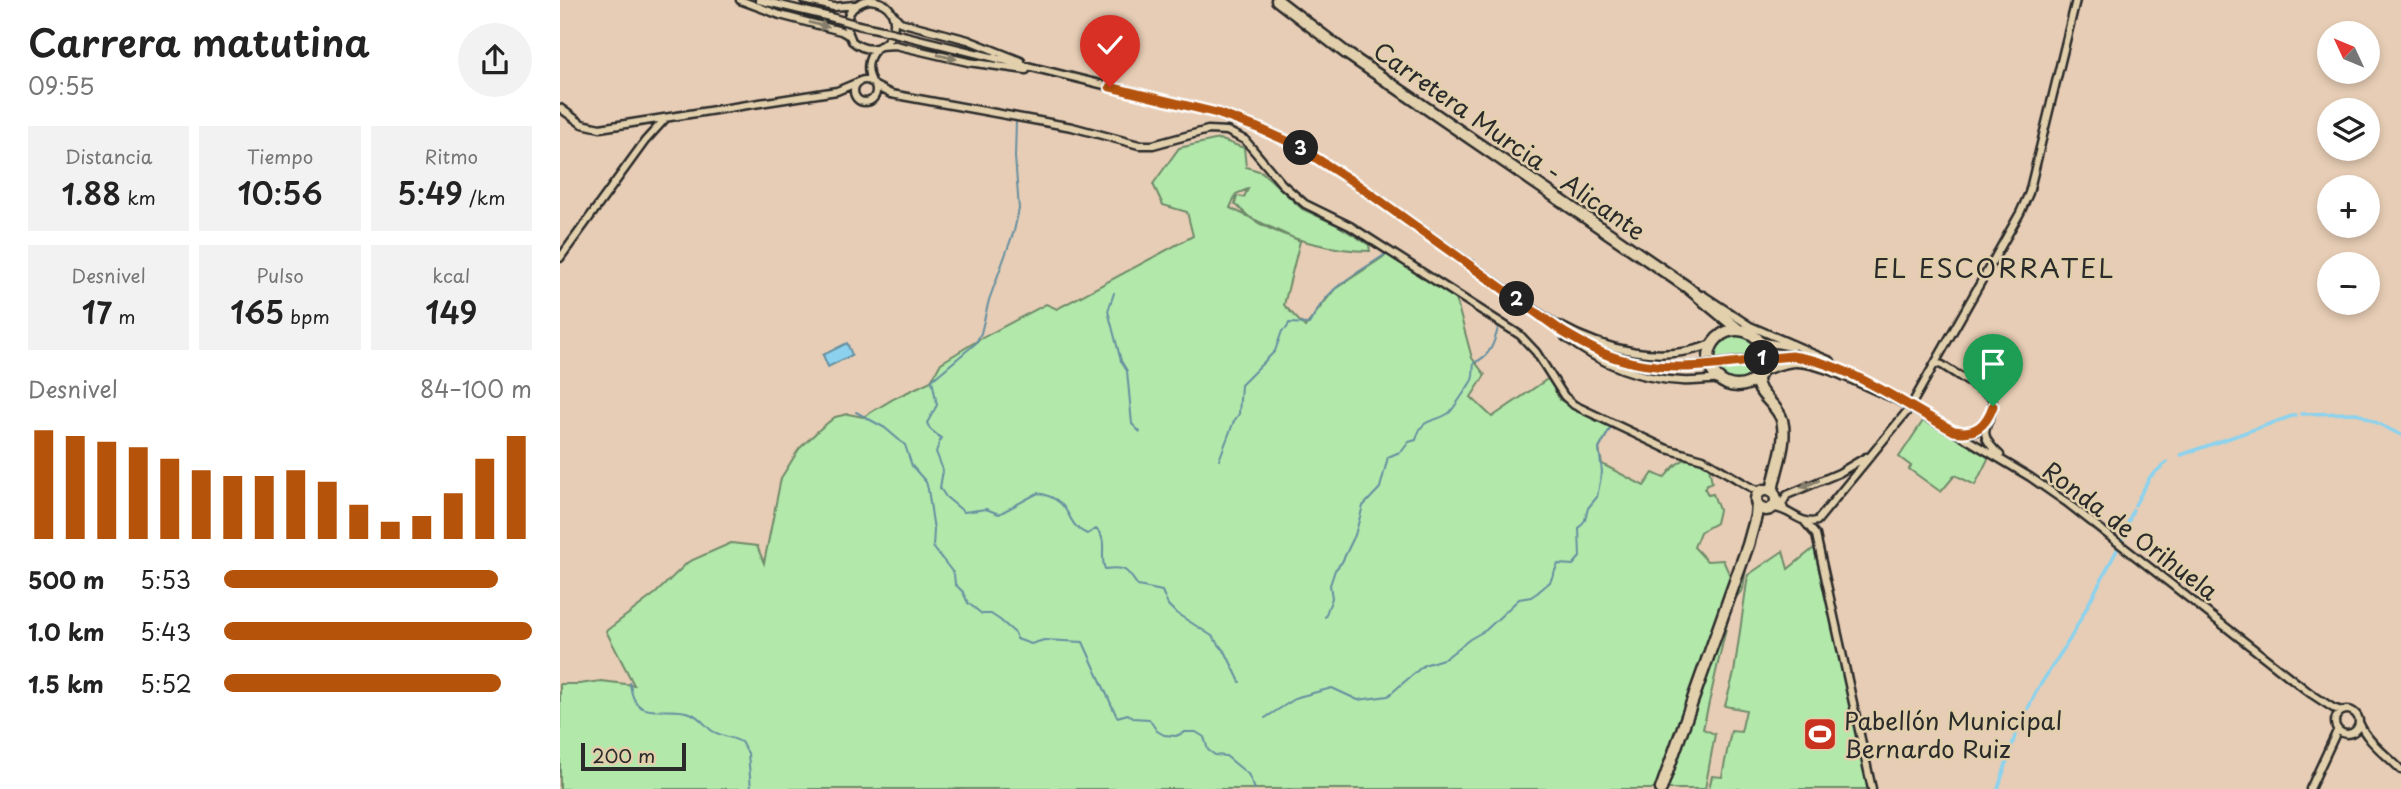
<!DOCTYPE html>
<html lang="es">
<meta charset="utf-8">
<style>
:root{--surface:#fff;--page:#f2f2f2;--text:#222;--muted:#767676;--accent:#b45309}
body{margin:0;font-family:"Playpen Sans",sans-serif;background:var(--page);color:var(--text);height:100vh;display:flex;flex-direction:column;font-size:26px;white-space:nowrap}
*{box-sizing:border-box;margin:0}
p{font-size:23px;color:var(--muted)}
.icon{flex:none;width:38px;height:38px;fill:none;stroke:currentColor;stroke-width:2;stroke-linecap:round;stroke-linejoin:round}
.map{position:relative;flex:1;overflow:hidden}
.drawer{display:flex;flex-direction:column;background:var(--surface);width:560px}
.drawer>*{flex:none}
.needle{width:46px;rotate:314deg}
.tools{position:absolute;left:1757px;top:21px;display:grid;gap:14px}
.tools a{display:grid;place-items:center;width:63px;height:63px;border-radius:50%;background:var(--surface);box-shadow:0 4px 10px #0003;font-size:35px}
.scale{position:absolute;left:21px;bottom:18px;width:105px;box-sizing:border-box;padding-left:7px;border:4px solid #2b2b2b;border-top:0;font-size:19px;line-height:24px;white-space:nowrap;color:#2b2b2b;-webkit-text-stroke:5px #e2d0ad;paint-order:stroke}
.pin{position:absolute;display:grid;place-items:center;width:60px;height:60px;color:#fff;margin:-72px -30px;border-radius:50% 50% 50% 0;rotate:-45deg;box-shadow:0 0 7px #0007}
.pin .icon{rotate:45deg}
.km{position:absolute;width:35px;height:35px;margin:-18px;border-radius:50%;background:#222;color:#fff;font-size:19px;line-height:35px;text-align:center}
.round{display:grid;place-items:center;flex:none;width:74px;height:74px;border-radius:37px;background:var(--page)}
.summary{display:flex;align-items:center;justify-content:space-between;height:119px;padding:0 28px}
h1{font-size:38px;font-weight:600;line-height:52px}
.metrics{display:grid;grid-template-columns:repeat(3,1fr);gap:10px;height:119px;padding:7px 28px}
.metrics div{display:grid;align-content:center;border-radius:0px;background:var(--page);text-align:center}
.metrics b{font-size:30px;font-weight:600}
.metrics small{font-size:19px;font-weight:400}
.metrics p{font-size:19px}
.chart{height:196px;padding:14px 28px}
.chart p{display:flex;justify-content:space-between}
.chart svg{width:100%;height:126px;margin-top:7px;stroke:var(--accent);stroke-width:6}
ul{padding:0 28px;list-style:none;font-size:23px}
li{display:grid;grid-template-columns:112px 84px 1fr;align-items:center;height:52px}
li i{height:18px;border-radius:9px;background:var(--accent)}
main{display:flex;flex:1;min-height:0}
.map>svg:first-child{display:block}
</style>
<main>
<section class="drawer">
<div class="summary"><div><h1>Carrera matutina</h1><p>09:55</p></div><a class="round"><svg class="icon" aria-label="share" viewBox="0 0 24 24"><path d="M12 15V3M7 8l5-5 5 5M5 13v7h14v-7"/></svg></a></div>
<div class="metrics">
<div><p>Distancia</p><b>1.88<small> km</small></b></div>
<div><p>Tiempo</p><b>10:56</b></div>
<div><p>Ritmo</p><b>5:49<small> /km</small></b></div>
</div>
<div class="metrics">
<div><p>Desnivel</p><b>17<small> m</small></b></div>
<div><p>Pulso</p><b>165<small> bpm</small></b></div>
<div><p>kcal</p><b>149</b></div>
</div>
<div class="chart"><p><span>Desnivel</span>84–100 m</p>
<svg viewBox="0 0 160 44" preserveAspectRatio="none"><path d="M5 44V6M15 44V8M25 44V10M35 44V12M45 44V16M55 44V20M65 44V22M75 44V22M85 44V20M95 44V24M105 44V32M115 44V38M125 44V36M135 44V28M145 44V16M155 44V8"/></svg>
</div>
<ul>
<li><b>500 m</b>5:53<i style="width:89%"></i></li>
<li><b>1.0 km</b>5:43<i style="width:100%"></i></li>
<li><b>1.5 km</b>5:52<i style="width:90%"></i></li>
</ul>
</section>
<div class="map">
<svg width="1841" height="789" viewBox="0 0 1841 789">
<rect width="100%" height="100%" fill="#e7cdb5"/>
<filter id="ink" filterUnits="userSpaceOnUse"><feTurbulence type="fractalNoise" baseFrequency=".0143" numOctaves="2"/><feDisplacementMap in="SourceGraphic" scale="14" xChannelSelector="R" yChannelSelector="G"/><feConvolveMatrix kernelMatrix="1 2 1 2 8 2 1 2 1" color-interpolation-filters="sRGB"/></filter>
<g filter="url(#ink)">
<!-- green -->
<path fill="#b2e8aa" stroke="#6e8a6a" stroke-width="2" d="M659,139L684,148L686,167L702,172L742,209L777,225L809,245L810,251C776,251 722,239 692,219C686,215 681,209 675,204L677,196L684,197L688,189L676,194L670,208L740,241L724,305L745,327L775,289L828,254L896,299L912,358L925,375L911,397L932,417L989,378L1000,400L1051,427L1039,449L1042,464L1084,486L1093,473L1104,478C1120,459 1125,453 1149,466L1152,483L1147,484L1145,489L1148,495L1153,494L1159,510L1156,523L1140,532L1134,547L1147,561L1163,560L1171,578L1097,789H0V684H19L41,681L74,685L46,631L96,593L128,562L171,543L197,546L204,563L221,478L239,449L260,429L275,417L288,414L303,417L335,398L371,381L381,363L420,339L486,304L497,309L633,236L627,212L603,205L593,184L619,148Z
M1174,334C1189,334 1199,341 1202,355L1153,361C1153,346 1161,337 1174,334Z
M1202,361C1197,379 1183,386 1166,380L1154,366Z
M1363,421L1430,455L1415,485L1395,475L1381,492L1349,469L1351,466L1339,457Z
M1254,548L1310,789H1149L1152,776L1162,777L1171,731L1181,732L1186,710L1165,706L1174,673L1188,575L1223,551L1228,569Z
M1187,561L1183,589L1172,602L1143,729L1155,734L1145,789H1104Z"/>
<!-- water -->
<path fill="#8cd2ee" stroke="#658fa0" stroke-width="2" d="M287,343L292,355L268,367L263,355Z"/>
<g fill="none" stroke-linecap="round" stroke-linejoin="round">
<!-- stream -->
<path stroke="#658fa0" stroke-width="2" d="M456,120L455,157L459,209L454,231L429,300L421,333L416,343L372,380L377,405L367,423L370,429L381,438L376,452L383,470L380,488L386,497L404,512L426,509L439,514L478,493C516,501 502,523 527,534L536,529C549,541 539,554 545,569C566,566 567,570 578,586L602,591L608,605L616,613L652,636L666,653L680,682
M554,293L548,311L561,361L567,371L572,424L580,432
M296,412L325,428L345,445L352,466L366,482L368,489L374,530L373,547L394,574L395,584L403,592L408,603L422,614H431L440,620L455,633L457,639L471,644L484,640L523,642L557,717L568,714L573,718L589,719L597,731L604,735L616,736L625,732H636L644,737L648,750L655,755L666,756L688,774L695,789
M659,460L674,421L679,414L681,385L715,351L722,331L727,328L729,323L749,324C771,282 792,278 827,253
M765,617L772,598L770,585L775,570L782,562L795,535L803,506L820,488L828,457L842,451L849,442L856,440C862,416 873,424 889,413C893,410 909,385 912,380C914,375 913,369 914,363C930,356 934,344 938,328
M70,683C74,725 104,704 130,713C139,716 144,724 151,730C159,736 172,737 181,742L188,753L191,789
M705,718L738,697L772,688L798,700L828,696L864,665L886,658L910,639L926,630L959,599L971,597L977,593L990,582L998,564L1013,565L1020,557L1019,528L1025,520L1028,508L1037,497L1042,472L1039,449L1051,427"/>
<!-- canal -->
<path stroke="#8cd2ee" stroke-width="3.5" d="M1741,414L1797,413L1841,435
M1621,455L1735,415
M1575,505L1590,477L1607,462
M1562,539L1573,510
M1438,789L1455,736L1477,690L1510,639L1558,548"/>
<!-- secondary casing -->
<g stroke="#2b2b2b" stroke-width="11">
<path id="secondary" d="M180,0L220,15L281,31L288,35
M199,0L270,17
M244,0L274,7L294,5
M309,0C295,3 287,11 286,26L292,41C328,71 356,4 310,0
M332,13L340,22L408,40L461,61
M298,25L322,30
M346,36L657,113L711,133L734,144L795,183L1020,342C1055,361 1091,369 1131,366
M320,46L335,45L408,62L466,70
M294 91a11 11 0 1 1 22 0a11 11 0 1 1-22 0Z
M312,82C306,71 307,58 316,49
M315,86L331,94L512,127L579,145H593L648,130L667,131L685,140L722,184L745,204L790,226L960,335L976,352L1004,396L1014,405L1107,449L1143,459L1192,488L1201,491
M0,108L22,124L40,128L277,91L296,83
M0,258L85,141L105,119
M1143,295L1190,326L1246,350
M999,325C1044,350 1104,365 1154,343
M1005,337C1039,363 1078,379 1122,381C1135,382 1147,379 1160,380
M1199,341L1232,347
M1242,349L1271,361
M1217,357C1247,355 1271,364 1297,378
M1162,363L1193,359
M1375,363L1382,365L1432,397C1437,425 1409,427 1440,455
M1202,372C1212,368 1223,364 1234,363C1262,362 1306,388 1333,398
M1383,425L1470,477L1506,502L1750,693L1773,708L1782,711
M1401,432L1416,431L1425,422
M1212,508C1229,507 1240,526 1257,521L1349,409L1460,213L1469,193L1516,0
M1224,509L1222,504L1227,495L1279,473L1306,457
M1245,522L1256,535L1312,789
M1775 722a12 12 0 1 1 24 0a12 12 0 1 1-24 0Z
M1799,722C1807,742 1827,755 1841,770
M1750,789L1777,731"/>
</g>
<!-- highway casing -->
<g stroke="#2b2b2b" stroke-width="15">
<path id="highway" d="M717,0L786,53L1127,287L1179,330
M1149 358a28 28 0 1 1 56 0a28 28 0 1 1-56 0Z
M1197,378C1196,395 1217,403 1222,420C1228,444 1215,469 1212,492
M1196 500a10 10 0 1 1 20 0a10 10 0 1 1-20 0Z
M1101,789L1188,545L1196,516L1197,504"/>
</g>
<!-- secondary -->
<use href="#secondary" stroke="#e2d0ad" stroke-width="6"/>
<!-- highway -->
<use href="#highway" stroke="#e2d0ad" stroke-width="10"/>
<!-- secondary-bridge casing -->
<g stroke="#2b2b2b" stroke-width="11" stroke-linecap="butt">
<path id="secondary-bridge" d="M270,17L298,25
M322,30L346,36
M1193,359L1217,357
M1131,366L1162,363
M1333,398L1383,425"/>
</g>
<!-- secondary-bridge -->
<use href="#secondary-bridge" stroke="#e2d0ad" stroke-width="6"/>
</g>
<!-- one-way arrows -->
<defs><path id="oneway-solid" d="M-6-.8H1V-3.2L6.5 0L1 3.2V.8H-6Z" transform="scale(1.75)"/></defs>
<g fill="#867e6c">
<use href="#oneway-solid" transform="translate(259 25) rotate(14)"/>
<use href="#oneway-solid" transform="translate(387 57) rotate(13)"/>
<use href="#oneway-solid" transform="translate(1250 484) rotate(158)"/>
</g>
</g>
<g fill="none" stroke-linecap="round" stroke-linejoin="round" filter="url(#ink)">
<!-- route casing -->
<g stroke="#fff" stroke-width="14">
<path id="route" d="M550,87L657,113L698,128L734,144L795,183L1003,332C1020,342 1037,352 1056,358C1112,377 1174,361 1231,356C1286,362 1345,405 1394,431C1415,435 1426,426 1433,406"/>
</g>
<!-- route -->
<use href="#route" stroke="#b45309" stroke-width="9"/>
</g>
<!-- icons -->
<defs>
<g id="stadium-square" transform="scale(1.75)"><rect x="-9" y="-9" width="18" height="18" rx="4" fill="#c8321e" stroke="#e2d0ad"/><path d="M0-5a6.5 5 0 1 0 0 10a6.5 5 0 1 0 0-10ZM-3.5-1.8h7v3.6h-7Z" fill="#fff"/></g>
</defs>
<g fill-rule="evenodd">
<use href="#stadium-square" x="1260" y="734"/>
</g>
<g text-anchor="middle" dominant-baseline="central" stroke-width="5" stroke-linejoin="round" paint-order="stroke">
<!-- street labels -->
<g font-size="24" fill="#2b2b2b" stroke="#e2d0ad">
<text transform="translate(950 140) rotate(35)">Carretera Murcia - Alicante</text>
<text transform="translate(1571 530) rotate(37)">Ronda de Orihuela</text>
</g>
<!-- poi labels -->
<g font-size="24" fill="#2b2b2b" stroke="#e2d0ad" text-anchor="start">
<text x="1284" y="720">Pabellón Municipal<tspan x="1284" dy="28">Bernardo Ruiz</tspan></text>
</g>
<!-- neighbourhood labels -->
<g font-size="26" letter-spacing="2" fill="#2b2b2b" stroke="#e2d0ad">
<text x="1434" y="267">EL ESCORRATEL</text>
</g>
</g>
</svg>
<div class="tools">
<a><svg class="needle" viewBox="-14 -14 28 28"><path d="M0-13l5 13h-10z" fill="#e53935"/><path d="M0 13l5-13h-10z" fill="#767676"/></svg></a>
<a><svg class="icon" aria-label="layers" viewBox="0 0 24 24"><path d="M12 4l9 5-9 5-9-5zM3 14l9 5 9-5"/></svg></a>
<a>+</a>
<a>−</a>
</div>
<div class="scale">200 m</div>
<div class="pin" style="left:1433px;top:406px;background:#1e9e55"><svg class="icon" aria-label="arrive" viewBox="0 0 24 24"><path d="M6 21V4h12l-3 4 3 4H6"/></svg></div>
<div class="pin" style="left:550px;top:87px;background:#d93025"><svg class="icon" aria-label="check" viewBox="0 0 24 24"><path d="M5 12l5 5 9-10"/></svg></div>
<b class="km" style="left:1202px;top:358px">1</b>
<b class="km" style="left:957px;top:299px">2</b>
<b class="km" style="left:741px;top:148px">3</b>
</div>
</main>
